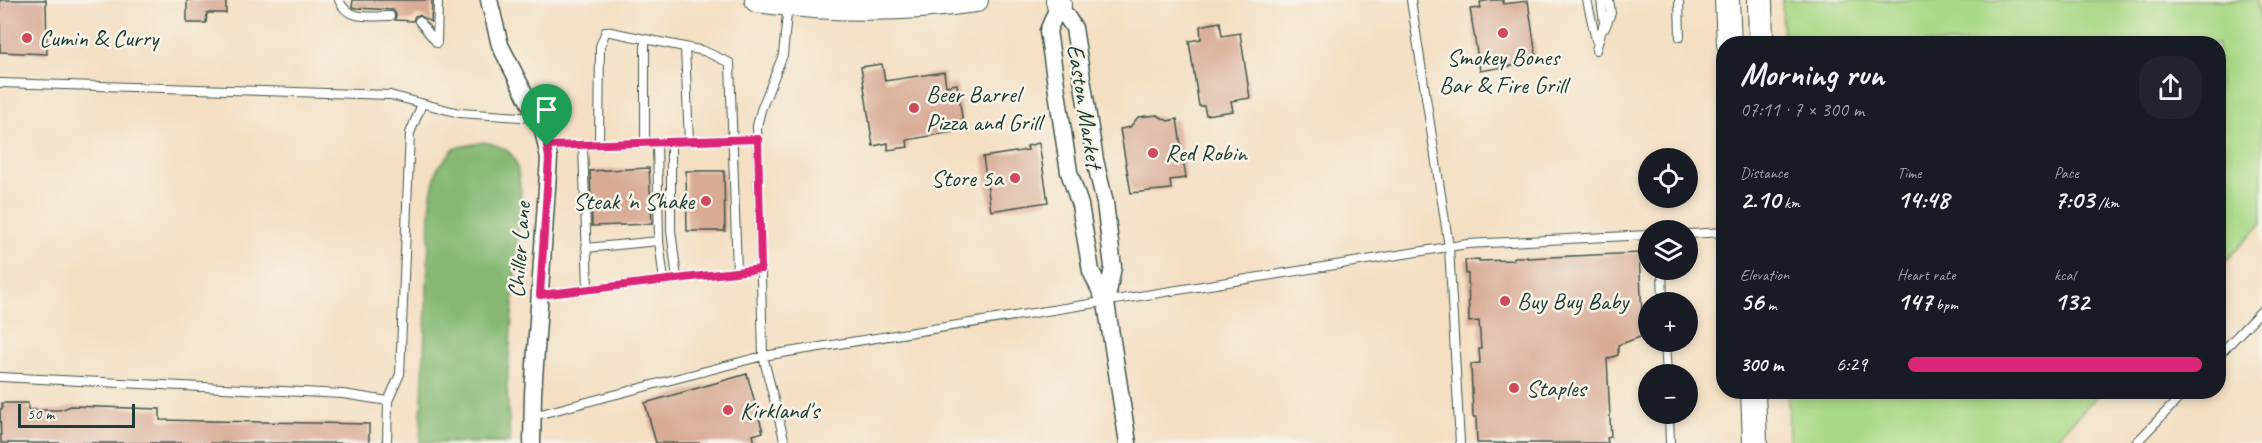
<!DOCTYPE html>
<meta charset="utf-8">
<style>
:root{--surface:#171b24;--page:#20242c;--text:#f1f3f6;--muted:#9ea1a6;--accent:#db2777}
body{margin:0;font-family:Caveat,sans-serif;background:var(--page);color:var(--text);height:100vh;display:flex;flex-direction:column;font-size:22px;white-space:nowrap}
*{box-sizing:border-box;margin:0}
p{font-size:20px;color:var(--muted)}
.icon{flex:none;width:33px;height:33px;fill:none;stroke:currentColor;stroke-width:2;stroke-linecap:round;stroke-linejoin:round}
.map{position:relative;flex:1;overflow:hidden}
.side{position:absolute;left:1716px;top:36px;width:510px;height:363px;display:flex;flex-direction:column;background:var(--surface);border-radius:24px;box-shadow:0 3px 9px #0003}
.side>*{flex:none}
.fabs{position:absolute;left:1638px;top:148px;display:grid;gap:12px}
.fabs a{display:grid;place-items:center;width:60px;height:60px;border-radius:50%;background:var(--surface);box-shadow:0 3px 9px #0003;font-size:30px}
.scale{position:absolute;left:18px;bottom:15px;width:117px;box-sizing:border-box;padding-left:6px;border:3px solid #1f3d34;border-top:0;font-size:16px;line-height:21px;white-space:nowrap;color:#1f3d34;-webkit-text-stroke:4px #f7f3e8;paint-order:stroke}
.pin{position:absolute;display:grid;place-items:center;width:51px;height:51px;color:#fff;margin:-62px -26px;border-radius:50% 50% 50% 0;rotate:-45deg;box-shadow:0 0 6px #0007}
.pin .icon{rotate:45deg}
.round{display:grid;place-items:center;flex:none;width:63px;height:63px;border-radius:24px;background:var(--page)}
.summary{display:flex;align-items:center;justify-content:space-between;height:102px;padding:0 24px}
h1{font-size:33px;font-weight:600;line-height:45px}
.metrics{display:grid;grid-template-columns:repeat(3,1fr);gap:9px;height:102px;padding:6px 24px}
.metrics div{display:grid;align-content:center}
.metrics b{font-size:26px;font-weight:600}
.metrics small{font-size:16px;font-weight:400}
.metrics p{font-size:16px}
ul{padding:0 24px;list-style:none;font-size:20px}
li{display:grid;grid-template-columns:96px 72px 1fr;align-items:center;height:45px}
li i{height:15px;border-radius:8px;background:var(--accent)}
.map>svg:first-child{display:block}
</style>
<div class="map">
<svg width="2262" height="443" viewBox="0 0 2262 443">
<rect width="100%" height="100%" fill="#f7f3e8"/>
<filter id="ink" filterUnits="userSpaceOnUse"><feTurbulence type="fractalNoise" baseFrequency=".0167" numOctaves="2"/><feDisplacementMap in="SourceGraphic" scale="12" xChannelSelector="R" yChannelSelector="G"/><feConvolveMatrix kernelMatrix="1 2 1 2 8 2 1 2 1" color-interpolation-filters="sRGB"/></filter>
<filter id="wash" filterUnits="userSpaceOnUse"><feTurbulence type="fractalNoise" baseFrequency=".008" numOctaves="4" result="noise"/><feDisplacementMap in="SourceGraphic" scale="24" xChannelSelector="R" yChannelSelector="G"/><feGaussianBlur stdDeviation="1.35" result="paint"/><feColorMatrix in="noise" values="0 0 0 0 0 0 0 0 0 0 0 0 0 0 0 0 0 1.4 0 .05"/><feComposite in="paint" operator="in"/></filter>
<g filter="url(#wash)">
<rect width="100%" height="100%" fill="#f4dfc2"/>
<!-- green -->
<path fill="#aad987" stroke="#648b5e" stroke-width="1.5" d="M1782,0H2257L2262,31V223L2219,268L2218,44L1783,43Z
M1788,392H2101L2052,443H1789Z"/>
<!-- forest -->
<path fill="#87b974" stroke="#537b54" stroke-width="1.5" d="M484,142C519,149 516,161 521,192L507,387L510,443H420L431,193L437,169L454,148Z"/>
<g id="blocks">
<!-- building -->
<path fill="#d8ab95" d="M0,0H46L47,54L0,52Z
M187,0H226V13H207L206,23H187Z
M353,0H432L431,22L419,15L415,16L413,21L395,20L396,15L393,10L356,8L352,7Z
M1491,0H1503V4L1528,1L1536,56L1516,59V65L1480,71L1470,9L1481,8L1480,2Z
M1220,22L1222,36L1240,33L1250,98L1231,101L1233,111L1206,115L1204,106H1199L1189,41L1201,39L1200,26Z
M882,64L885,81L944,72L946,86L957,84L964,130L907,140L908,147L888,150V143L873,146L861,67Z
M1157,115L1168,121L1177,119L1186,178L1170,180L1171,189L1131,193L1120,129L1130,127L1138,117Z
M1039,143L1048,202L991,211L983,157L1028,150L1027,146Z
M649,168L652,224L592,226L590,171Z
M686,171H724L725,231H687Z
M1639,253L1643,336L1618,345V355L1607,359L1611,437L1607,438L1608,443H1477L1476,417H1473L1471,364L1480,363L1479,349H1481L1479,321L1469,322L1468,274H1466L1465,260L1479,259V261L1513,260L1514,257H1527V258Z
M747,374L763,432L753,435L755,443H656L645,403Z
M2,403H28V410H60L71,406L160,409V420L369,424V443H1L0,409H2Z"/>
</g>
</g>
<g filter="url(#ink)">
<use href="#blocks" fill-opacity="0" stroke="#3f5549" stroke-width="1.5"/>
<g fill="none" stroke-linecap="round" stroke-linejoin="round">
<!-- lane casing -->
<g stroke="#3f5549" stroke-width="10">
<path id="lane" d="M339,0C347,21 371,16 390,16
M1411,0L1449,247L1460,443
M1587,0L1596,40
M1679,0L1680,37
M419,21L437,43
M1605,28L1611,13L1609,0
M437,43L438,0
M685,47L689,142
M1596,50L1604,23L1601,0
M0,83L390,95L459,113L537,118
M657,142L659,241L664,281
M671,142V230L677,279
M645,143V39
M599,144L600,46L606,31L704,51L730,63L737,272
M583,145L588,289
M547,146L758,139
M1688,234L1724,232
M586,248L659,241
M1662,270L1663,303
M540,295L761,269
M1665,342L1667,375
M2218,356L2262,310
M0,377L343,394L388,401
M1669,414L1670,443
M533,416L763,356L1467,244L1648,235
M387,443L388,401L400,374L410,133L422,104
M785,443L763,356L757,126L761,110L783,55L788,4
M2136,443L2185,392"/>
</g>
<!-- street casing -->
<g stroke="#3f5549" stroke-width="19">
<path id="street" d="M489,0L500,45L543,130L549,158L533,394L532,443
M1059,5L1048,31L1069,172L1080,205L1091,271L1106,303L1128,443
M1059,5L1074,28L1095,160L1105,203L1113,267L1106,303"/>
</g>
<!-- secondary casing -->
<g stroke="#3f5549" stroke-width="26">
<path id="secondary" d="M757,0C830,10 903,11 976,0
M1058,0L1059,5
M1727,0L1729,44
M1760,0L1761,44
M1753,392L1755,443"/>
</g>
<!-- lane -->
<use href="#lane" stroke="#fff" stroke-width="8"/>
<!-- street -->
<use href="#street" stroke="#fff" stroke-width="16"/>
<!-- secondary -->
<use href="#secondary" stroke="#fff" stroke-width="24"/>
</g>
</g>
<g fill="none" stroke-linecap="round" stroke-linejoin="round" filter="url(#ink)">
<!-- route casing -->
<g stroke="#fff" stroke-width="12">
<path id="route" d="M758,139L761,269L540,295L549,158L547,146Z"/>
</g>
<!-- route -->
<use href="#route" stroke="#db2777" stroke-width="8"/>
</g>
<!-- markers -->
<g fill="#d1495b" stroke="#f7f3e8" stroke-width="2">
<circle cx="1503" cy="33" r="6"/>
<circle cx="27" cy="38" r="6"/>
<circle cx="914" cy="108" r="6"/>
<circle cx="1153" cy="153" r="6"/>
<circle cx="1015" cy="178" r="6"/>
<circle cx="706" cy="201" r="6"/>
<circle cx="1505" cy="301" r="6"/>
<circle cx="1514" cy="388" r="6"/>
<circle cx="728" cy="410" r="6"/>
</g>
<g text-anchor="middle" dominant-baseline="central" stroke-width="5" stroke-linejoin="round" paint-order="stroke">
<!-- poi labels -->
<g font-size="24" fill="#1f3d34" stroke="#f7f3e8" text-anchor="start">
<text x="39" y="38">Cumin &amp; Curry</text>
<text x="1503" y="57" text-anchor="middle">Smokey Bones<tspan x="1503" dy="28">Bar &amp; Fire Grill</tspan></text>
<text x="926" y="94">Beer Barrel<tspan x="926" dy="28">Pizza and Grill</tspan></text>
<text x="1165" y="153">Red Robin</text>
<text x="1003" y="178" text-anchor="end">Store 5a</text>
<text x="694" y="201" text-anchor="end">Steak 'n Shake</text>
<text x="1517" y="301">Buy Buy Baby</text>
<text x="1526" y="388">Staples</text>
<text x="740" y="410">Kirkland's</text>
</g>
<!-- street labels -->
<g font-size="24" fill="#1f3d34" stroke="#f7f3e8">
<text transform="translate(1085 106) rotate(81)">Easton Market</text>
<text transform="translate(519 250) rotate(-86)">Chiller Lane</text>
</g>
</g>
</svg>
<div class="fabs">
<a><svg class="icon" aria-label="locate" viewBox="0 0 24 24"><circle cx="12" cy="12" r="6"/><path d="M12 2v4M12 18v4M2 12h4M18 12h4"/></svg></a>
<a><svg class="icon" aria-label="layers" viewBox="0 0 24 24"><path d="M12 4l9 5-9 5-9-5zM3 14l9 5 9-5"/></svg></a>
<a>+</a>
<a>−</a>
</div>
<div class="scale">50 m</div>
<div class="pin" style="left:547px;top:146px;background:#1e9e55"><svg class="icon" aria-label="arrive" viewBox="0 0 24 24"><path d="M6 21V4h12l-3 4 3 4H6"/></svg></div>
<section class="side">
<div class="summary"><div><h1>Morning run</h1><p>07:11 · 7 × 300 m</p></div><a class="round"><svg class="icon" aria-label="share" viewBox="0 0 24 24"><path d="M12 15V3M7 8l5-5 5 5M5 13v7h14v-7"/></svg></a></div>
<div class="metrics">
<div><p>Distance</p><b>2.10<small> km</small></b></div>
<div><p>Time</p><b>14:48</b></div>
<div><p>Pace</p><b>7:03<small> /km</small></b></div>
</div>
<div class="metrics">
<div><p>Elevation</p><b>56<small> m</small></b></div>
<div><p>Heart rate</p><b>147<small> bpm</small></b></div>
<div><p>kcal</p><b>132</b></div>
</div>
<ul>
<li><b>300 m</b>6:29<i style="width:100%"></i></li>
</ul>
</section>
</div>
